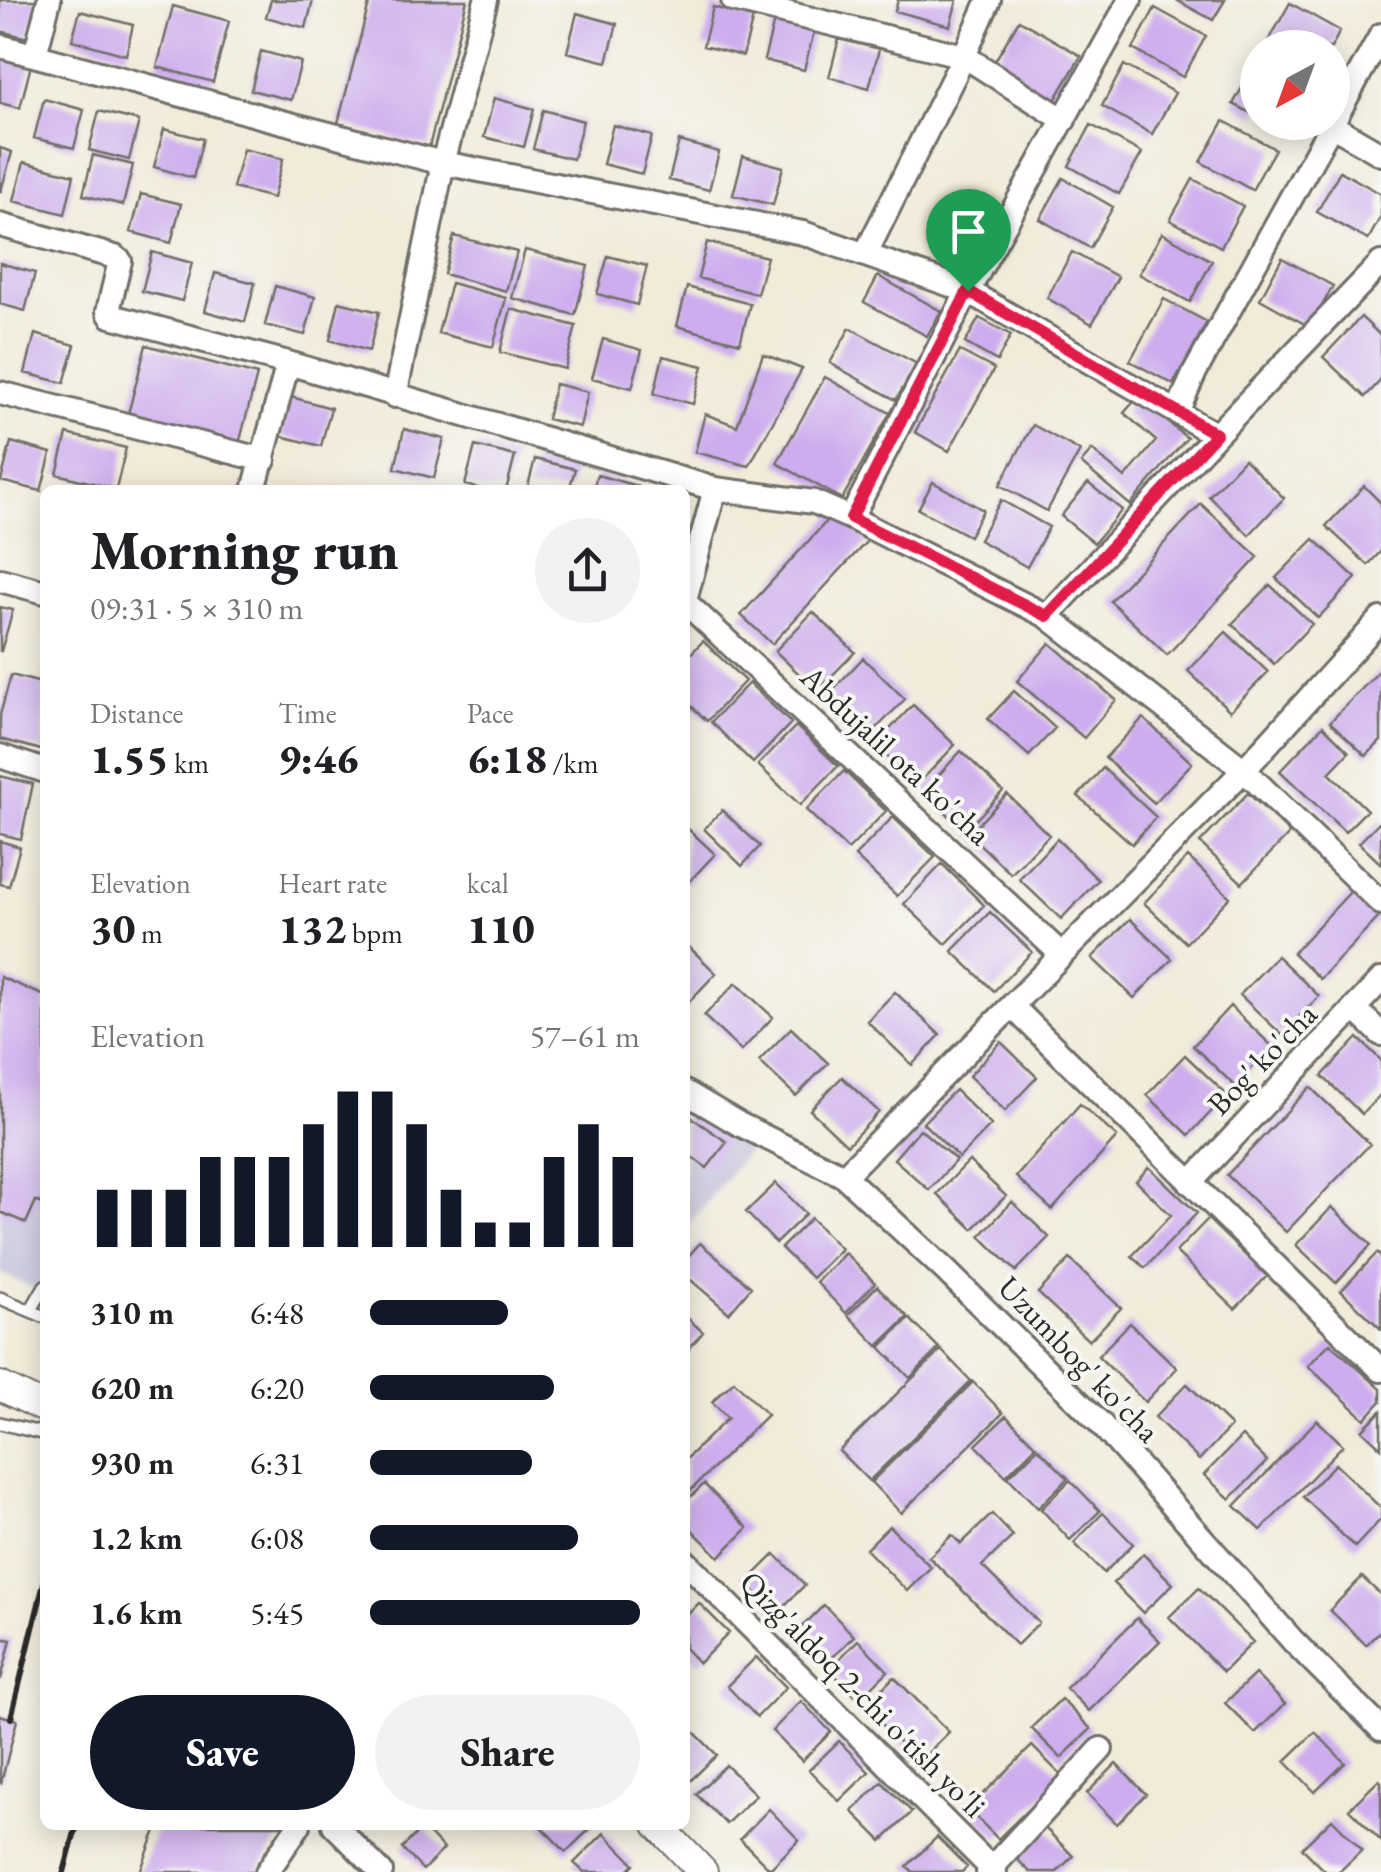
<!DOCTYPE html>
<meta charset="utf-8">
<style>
:root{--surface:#fff;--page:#f2f2f2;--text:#202124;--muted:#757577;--accent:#111827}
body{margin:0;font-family:"EB Garamond",serif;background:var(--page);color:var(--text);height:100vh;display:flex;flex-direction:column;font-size:38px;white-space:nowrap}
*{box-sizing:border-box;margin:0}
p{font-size:32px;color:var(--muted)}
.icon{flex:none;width:55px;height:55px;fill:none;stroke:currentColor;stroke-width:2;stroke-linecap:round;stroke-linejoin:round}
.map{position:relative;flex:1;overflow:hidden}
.details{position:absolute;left:40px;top:485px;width:650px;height:1345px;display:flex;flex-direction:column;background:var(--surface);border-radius:15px;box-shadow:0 5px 25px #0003}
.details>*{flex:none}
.needle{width:65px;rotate:221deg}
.fabs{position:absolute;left:1240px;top:30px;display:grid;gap:20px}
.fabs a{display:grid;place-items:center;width:110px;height:110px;border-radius:50%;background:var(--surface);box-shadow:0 5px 25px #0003;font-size:50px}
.pin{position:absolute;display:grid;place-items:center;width:85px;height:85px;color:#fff;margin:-102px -42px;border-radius:50% 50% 50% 0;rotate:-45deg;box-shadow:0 0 10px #0007}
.pin .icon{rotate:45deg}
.round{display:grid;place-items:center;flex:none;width:105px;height:105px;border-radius:52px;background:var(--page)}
.headline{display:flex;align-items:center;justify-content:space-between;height:170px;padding:0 50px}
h1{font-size:55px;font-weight:800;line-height:75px}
.stats{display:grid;grid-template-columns:repeat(3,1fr);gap:15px;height:170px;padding:10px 50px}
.stats div{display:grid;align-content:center}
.stats b{font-size:42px;font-weight:800}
.stats small{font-size:28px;font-weight:400}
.stats p{font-size:28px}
.chart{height:280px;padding:20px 50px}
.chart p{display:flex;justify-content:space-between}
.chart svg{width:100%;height:180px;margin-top:10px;stroke:var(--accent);stroke-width:6}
.cta{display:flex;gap:20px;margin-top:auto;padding:20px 50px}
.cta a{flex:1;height:115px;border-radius:60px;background:var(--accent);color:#fff;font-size:40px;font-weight:800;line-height:115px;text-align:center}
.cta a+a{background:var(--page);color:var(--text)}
ul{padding:0 50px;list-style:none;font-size:32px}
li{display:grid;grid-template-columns:160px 120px 1fr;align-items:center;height:75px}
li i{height:25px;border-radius:12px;background:var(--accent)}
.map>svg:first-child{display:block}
</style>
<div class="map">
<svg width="1381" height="1872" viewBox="0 0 1381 1872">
<rect width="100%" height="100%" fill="#f6f6f2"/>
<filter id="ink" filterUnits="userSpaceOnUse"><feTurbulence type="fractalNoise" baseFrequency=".01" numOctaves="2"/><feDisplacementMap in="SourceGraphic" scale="20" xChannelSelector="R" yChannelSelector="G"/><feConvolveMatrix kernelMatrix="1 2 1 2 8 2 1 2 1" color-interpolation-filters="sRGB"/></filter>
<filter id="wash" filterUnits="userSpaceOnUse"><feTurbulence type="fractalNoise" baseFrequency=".0048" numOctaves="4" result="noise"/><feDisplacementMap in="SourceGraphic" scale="40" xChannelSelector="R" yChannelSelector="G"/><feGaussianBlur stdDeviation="2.25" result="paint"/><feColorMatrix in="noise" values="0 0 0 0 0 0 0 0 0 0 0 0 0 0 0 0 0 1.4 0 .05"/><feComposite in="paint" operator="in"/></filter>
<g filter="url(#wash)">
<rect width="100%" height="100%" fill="#f1ebd9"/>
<!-- industrial -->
<path fill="#c2c1dc" d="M0,979L45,995V1294L0,1273Z
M685,1110L749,1150L685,1229Z"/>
<g id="blocks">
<!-- building -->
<path fill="#cdadee" d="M0,0H38L28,38L0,31Z
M271,0H313L306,28L266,17Z
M370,0H467L429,147L338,123Z
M898,0H957L950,26L895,11Z
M1176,0H1225L1213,20Z
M1290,3L1340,31L1331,48H1273L1267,44Z
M173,6L229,21L213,82L157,67Z
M713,7L753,18L743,56L703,46Z
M1155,8L1206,36L1183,77L1133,49Z
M80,11L133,25L126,55L72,40Z
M577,13L617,24L607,62L567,52Z
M1019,20L1081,56L1054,102L992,66Z
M774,21L814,32L804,70L764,60Z
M839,39L879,49L869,88L829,77Z
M261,51L301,62L291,100L251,90Z
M0,57L31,65L20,108L0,103Z
M1258,60V117L1233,104Z
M1124,65L1175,93L1152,134L1102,106Z
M494,98L534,109L524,147L484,137Z
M44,99L84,110L74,148L34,138Z
M543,110L583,121L573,159L533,149Z
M99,111L139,121L129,160L89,150Z
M1224,121L1275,149L1252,190L1201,162Z
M613,125L652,136L642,174L603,164Z
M1091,125L1142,153L1119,194L1069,166Z
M164,129L203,139L193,178L154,167Z
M679,141L719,152L709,190L669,180Z
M0,148L12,152L1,191H0Z
M243,149L283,159L273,198L233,188Z
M93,155L133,165L123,205L83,195Z
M743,156L783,167L773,205L733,195Z
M24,162L74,175L65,214L14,201Z
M1340,171L1381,194V216L1368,240L1317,212Z
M1063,178L1113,207L1090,248L1040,219Z
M1193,179L1243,206L1221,247L1170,220Z
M141,194L181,204L171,243L131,232Z
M953,199L992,221L967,267L927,244Z
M1162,233L1212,261L1190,302L1139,274Z
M454,236L517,252L506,291L444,274Z
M707,242L767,257L757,294L698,278Z
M525,250L588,266L575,315L512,298Z
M152,252L192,263L182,301L142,291Z
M1072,252L1118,277L1092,324L1047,298Z
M608,256L647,266L637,305L597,294Z
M1282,258L1333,286L1310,327L1260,299Z
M0,263L35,273L25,311L0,304Z
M215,273L255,283L245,322L205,311Z
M878,276L941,311L927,336L864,302Z
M451,283L506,298L493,347L438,333Z
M275,286L315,297L305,335L265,325Z
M687,287L750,304L740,343L677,326Z
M1164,299L1207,322L1173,384L1130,361Z
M339,302L379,312L369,351L330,340Z
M511,309L576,326L565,369L500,352Z
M1361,317L1381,336V380L1365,397L1323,357Z
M979,318L1011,335L997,361L965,343Z
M850,328L917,364L896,400L830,363Z
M35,334L75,345L64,383L25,373Z
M603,339L642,350L632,388L592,378Z
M146,345L257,375L239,444L128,414Z
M960,351L994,369L949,451L915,432Z
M763,354L802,369L749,466L695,452L705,414L737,426Z
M663,356L703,366L693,404L654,394Z
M825,377L890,413L842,499L777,463Z
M555,384L588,392L580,427L547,419Z
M291,397L331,408L321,446L281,436Z
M1138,397L1187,438L1130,505L1081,463L1092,450L1125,478L1156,441L1124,413Z
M1033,425L1080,451L1047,511L1000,485Z
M404,429L444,439L434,478L395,468Z
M67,434L126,448L116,489L57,474Z
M11,442L51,453L41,491L1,481Z
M475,446L515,456L506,490H486L465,485Z
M535,459L575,469L569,490H527Z
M1244,459L1284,498L1249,535L1209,496Z
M597,475L637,486L636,490H593Z
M933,482L983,510L969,536L918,509Z
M1088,483L1122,510L1094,543L1061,516Z
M1364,486L1381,503V551L1368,565L1326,526Z
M1001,500L1049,527L1027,567L979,540Z
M1201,504L1258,557L1167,655L1110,601Z
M835,512L867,541L772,644L741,615Z
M1314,539L1356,578L1318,618L1276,578Z
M1270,585L1312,624L1274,664L1232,624Z
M0,607L13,610L1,651H0Z
M813,612L855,652L817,691L775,651Z
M1226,632L1268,672L1230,711L1188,671Z
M703,641L745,681L707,721L685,700V660Z
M1050,643L1116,700L1084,738L1017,681Z
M863,658L905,699L867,738L825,698Z
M1381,669V741L1366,756L1330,722Z
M11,675L45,684V751L0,739V715Z
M749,683L791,723L753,763L711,722Z
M1014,691L1055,728L1029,756L988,719Z
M913,705L955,745L917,785L875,745Z
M1143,718L1192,763L1154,803L1105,758Z
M796,726L838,766L800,805L758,765Z
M1323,726L1349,752L1329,773L1367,810L1345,832L1280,771Z
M961,751L1003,791L965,831L924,791Z
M1103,768L1156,817L1132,844L1078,796Z
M844,771L886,811L848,850L806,810Z
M0,776L33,784L21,839L0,834Z
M1248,793L1290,833L1242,883L1200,843Z
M1007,794L1049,835L1011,874L969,834Z
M722,810L760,846L742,866L704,829Z
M893,817L935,857L897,896L855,856Z
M1381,820V864L1359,843Z
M685,826L715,854L685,886Z
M1057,839L1098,880L1061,919L1019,879Z
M0,841L20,847L9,886L0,884Z
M1188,857L1230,897L1186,943L1144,903Z
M942,864L984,905L946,944L904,904Z
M1353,889L1381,915L1320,979L1293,953Z
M990,912L1032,952L994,991L952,951Z
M1130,919L1172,959L1134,998L1092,958Z
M685,943L716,973L685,1006Z
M1277,956L1319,996L1282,1035L1240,995Z
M0,977L45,996V1205L36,1201L26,1223L0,1212Z
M736,983L773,1017L741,1051L704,1016Z
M895,992L940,1035L912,1065L867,1021Z
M1230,1006L1272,1046L1235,1086L1193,1046Z
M791,1028L828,1063L796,1096L759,1061Z
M1358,1038L1381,1060V1094L1362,1114L1322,1076Z
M1001,1042L1037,1077L1005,1111L969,1076Z
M1185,1055L1227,1095L1189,1135L1147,1095Z
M842,1077L879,1112L847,1145L810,1110Z
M1310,1087L1370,1144L1286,1232L1227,1175Z
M955,1090L991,1125L959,1158L923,1123Z
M1080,1104L1117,1137L1052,1210L1016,1177Z
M685,1113L727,1142L707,1168L685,1152Z
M920,1129L956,1160L929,1190L894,1159Z
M969,1161L1006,1196L973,1229L937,1194Z
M1149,1167L1197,1213L1145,1268L1132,1256L1171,1215L1136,1181Z
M776,1183L806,1214L776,1243L746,1212Z
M1012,1202L1049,1237L1016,1271L980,1236Z
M1332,1207L1371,1245L1336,1283L1296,1245Z
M811,1218L841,1249L812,1278L781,1248Z
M1208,1219L1267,1276L1235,1309L1176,1252Z
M700,1243L751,1287L729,1313L685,1275V1260Z
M845,1253L875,1283L846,1313L816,1282Z
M1377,1253L1381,1257V1329L1341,1291Z
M1070,1259L1121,1308L1089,1341L1038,1293Z
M877,1286L908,1317L878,1346L848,1315Z
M685,1316L703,1332L685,1353Z
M909,1318L939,1348L910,1378L880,1347Z
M1130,1323L1177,1368L1145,1402L1098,1356Z
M1330,1343L1381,1389V1401L1365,1419L1308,1366Z
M941,1350L971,1381L869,1481L839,1451Z
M734,1381L767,1415L685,1496V1460L728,1418L712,1402Z
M973,1382L1003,1413L901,1513L871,1482Z
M1187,1384L1231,1426L1199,1460L1155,1417Z
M1381,1411V1448L1362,1430Z
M1006,1416L1036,1446L1006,1476L976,1445Z
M1317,1420L1343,1445L1261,1530L1235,1506Z
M1242,1436L1267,1461L1230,1499L1204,1475Z
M1038,1448L1068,1478L1038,1508L1008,1477Z
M1335,1464L1381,1508V1519L1355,1547L1303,1497Z
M1070,1480L1100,1511L1070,1540L1041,1509Z
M704,1484L748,1528L719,1557L685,1523V1502Z
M1103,1513L1133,1544L1104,1573L1074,1543Z
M992,1514L1013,1536L982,1566L1039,1623L1017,1645L929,1557L952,1535L961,1544Z
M889,1526L931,1567L907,1591L866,1549Z
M775,1554L805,1585L776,1614L746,1583Z
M1143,1554L1173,1584L1143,1613L1113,1583Z
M1362,1577L1381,1595V1630L1366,1645L1330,1610Z
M1199,1588L1253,1642L1223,1672L1169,1617Z
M699,1603L729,1633L699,1663L685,1648V1617Z
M824,1605L854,1636L825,1665L795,1634Z
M1137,1618L1160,1641L1089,1711L1066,1688Z
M0,1638L11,1640L1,1679H0Z
M858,1640L888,1671L859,1700L829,1669Z
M756,1657L786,1687L757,1717L727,1686Z
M1255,1674L1285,1704L1255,1733L1225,1703Z
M894,1677L949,1732L919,1762L864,1706Z
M1061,1699L1091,1729L1061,1758L1031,1728Z
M801,1701L831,1732L802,1761L772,1731Z
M0,1715L17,1720L1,1783L0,1782Z
M685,1723L717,1755L687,1784L685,1782Z
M1315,1732L1345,1763L1315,1792L1285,1761Z
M839,1741L869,1772L839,1801L809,1770Z
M1032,1746L1062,1776L998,1839L968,1809Z
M1116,1764L1146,1794L1117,1824L1087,1793Z
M726,1765L756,1795L726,1824L696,1794Z
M1379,1780L1381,1782V1841L1349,1809Z
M882,1782L912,1812L882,1841L852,1811Z
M769,1809L799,1840L770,1869L740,1839Z
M1332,1819L1362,1850L1339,1872H1326L1302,1848Z
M158,1825H288L256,1872H140Z
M539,1825H594L566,1852Z
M1043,1826L1073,1856L1057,1872H1030L1013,1855Z
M423,1827L444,1849L423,1870L402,1848Z
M604,1833L634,1864L626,1872H584L574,1863Z
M937,1837L967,1867L962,1872H913L907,1866Z"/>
</g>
</g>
<g filter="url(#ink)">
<use href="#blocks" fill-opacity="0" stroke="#706e68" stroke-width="2.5"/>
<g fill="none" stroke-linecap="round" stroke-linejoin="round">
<!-- service casing -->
<g stroke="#706e68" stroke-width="16">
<path id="service" d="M0,1298L45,1317
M31,1310L45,1286
M0,1423L45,1434"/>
</g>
<!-- minor casing -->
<g stroke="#706e68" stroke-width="28">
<path id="minor" d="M733,0L964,56L1064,120
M0,46L267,118L443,163L803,233L968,291L1216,435
M35,55L49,0
M1331,125L1381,154
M0,225L115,257L120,261L108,311L111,316L288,363L715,489L814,502L851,518L1047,616L1244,770L1381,903
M865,255L964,56L989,0
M0,393L264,460
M395,396L443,163L486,0
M1177,412L1195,372L1381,35
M254,490L288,363
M851,518L968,291L1130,0
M0,580L45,592
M685,600L715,489
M685,602L1062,955
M1047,616L1216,435L1381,263
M0,756L45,771
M1012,1006L1381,1370
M1355,1009L1381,1034
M685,1092L739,1124L844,1176L945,1270L1100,1423L1293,1641L1381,1729
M844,1176L1244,770L1381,619
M1190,1183L1381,980
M685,1561L995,1872
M334,1825L381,1872
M267,1872L299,1825
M988,1872L1101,1749"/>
</g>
<!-- tertiary casing -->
<g stroke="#706e68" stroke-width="32">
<path id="tertiary" d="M0,1386L45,1408
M658,1825L703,1872"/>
</g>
<!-- service -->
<use href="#service" stroke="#fff" stroke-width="11"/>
<!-- minor -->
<use href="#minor" stroke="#fff" stroke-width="22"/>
<!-- tertiary -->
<use href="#tertiary" stroke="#fff" stroke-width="28"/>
<!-- rail -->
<path stroke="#2b2b2b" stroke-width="6" d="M11,1718L45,1579
M64,1872L77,1825"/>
</g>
</g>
<g fill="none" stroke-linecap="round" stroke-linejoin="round" filter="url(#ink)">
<!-- route casing -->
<g stroke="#fff" stroke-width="20">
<path id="route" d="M968,291L1216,434L1047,616L851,518Z"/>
</g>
<!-- route -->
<use href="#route" stroke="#e11d48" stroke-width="12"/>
</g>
<g text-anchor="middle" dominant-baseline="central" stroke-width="8" stroke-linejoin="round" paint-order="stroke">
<!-- street labels -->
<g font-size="32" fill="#2b2b2b" stroke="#f6f6f2">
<text transform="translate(896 755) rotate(43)">Abdujalil ota ko'cha</text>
<text transform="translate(1262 1059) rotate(-46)">Bog' ko'cha</text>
<text transform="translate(1079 1359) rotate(46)">Uzumbog' ko'cha</text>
<text transform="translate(863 1694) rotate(45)">Qizg'aldoq 2-chi o'tish yo'li</text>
</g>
</g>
</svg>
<div class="fabs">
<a><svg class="needle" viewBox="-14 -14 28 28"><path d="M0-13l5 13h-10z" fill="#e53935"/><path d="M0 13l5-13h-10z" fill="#757577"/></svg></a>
</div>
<div class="pin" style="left:968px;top:291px;background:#1e9e55"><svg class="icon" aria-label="arrive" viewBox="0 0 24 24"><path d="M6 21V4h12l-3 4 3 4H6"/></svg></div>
<section class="details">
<div class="headline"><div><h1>Morning run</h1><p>09:31 · 5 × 310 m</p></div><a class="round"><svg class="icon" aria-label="share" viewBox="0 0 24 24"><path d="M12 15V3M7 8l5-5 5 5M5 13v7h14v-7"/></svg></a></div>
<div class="stats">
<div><p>Distance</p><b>1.55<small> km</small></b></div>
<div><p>Time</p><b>9:46</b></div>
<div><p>Pace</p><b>6:18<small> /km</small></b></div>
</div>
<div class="stats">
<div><p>Elevation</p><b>30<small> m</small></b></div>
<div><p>Heart rate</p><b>132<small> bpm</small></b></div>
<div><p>kcal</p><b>110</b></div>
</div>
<div class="chart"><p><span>Elevation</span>57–61 m</p>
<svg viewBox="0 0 160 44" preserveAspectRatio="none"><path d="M5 44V30M15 44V30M25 44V30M35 44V22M45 44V22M55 44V22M65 44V14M75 44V6M85 44V6M95 44V14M105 44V30M115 44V38M125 44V38M135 44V22M145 44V14M155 44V22"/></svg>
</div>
<ul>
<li><b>310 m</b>6:48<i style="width:51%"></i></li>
<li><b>620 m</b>6:20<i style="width:68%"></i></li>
<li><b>930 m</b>6:31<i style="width:60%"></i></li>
<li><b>1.2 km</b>6:08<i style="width:77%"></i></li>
<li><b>1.6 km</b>5:45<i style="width:100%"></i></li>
</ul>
<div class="cta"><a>Save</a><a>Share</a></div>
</section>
</div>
